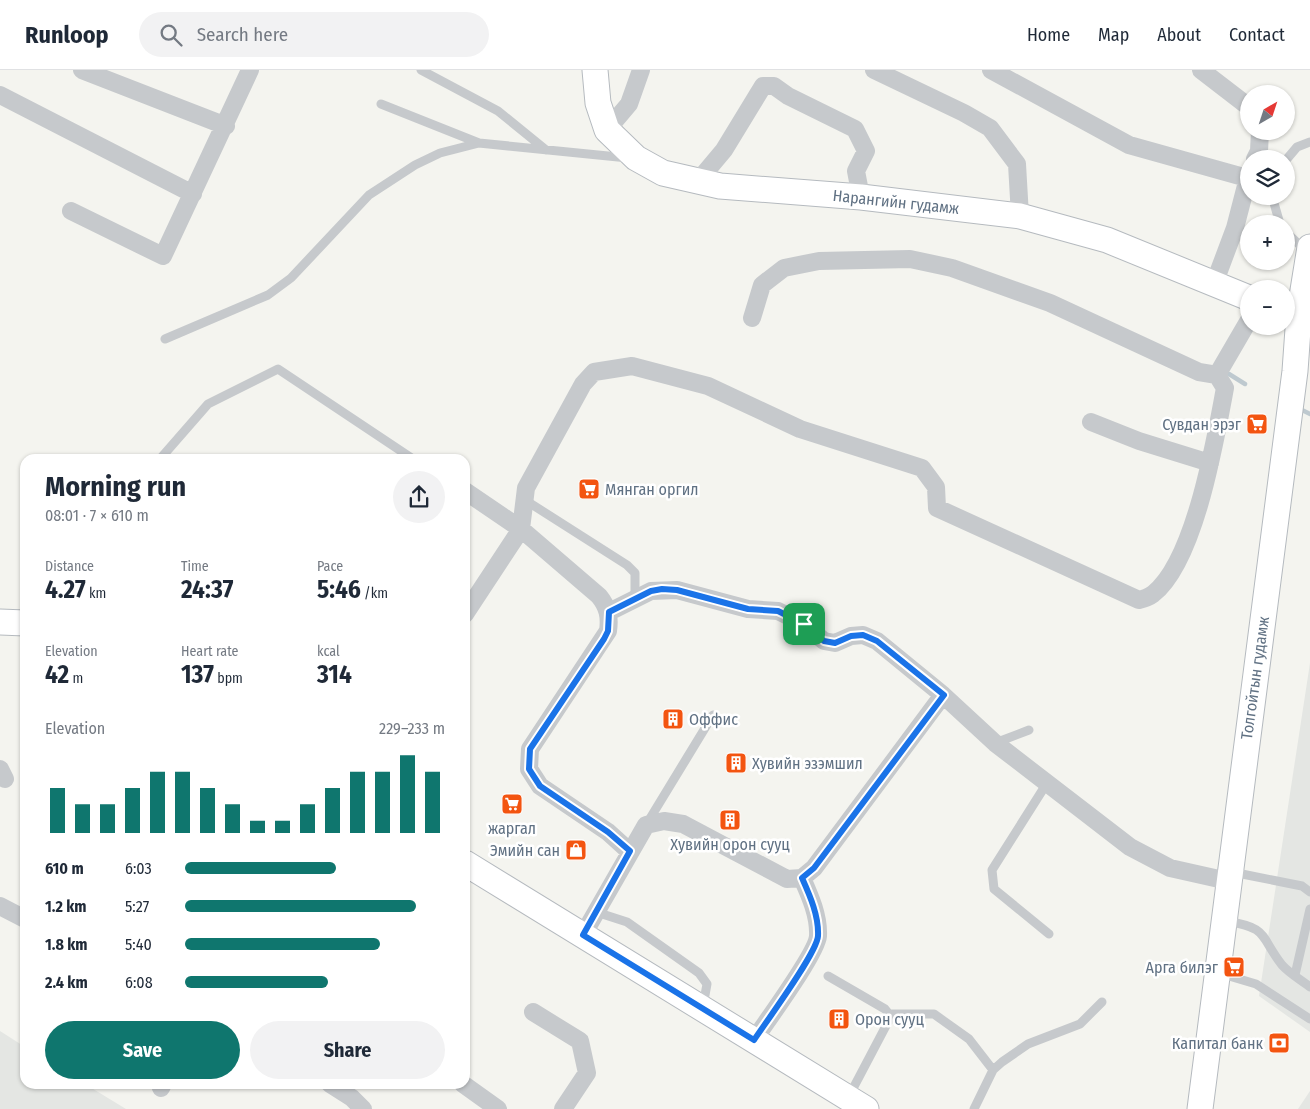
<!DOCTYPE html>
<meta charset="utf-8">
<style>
:root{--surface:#fff;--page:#f2f2f3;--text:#1f2937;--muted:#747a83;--line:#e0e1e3;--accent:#0f766e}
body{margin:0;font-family:"Fira Sans Condensed",sans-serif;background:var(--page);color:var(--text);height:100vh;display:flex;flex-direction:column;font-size:19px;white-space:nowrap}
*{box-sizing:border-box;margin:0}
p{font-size:16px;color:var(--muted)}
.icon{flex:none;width:28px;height:28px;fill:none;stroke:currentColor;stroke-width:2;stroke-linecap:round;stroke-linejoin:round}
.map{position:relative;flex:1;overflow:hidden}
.panel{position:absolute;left:20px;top:384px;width:450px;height:635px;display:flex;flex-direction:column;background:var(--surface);border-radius:15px;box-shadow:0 1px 4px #0004}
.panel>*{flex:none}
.needle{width:32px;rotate:39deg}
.controls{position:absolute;left:1240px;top:15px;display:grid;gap:10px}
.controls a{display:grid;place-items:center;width:55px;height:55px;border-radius:50%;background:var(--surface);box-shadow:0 1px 4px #0004;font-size:25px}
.pin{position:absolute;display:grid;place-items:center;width:42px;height:42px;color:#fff;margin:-21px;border-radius:10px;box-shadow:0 2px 8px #0006}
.round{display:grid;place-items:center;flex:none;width:52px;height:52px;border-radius:26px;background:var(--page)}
.head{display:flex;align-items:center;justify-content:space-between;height:85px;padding:0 25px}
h1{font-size:28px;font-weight:700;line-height:38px}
.metrics{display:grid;grid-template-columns:repeat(3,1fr);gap:8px;height:85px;padding:5px 25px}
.metrics div{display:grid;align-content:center}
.metrics b{font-size:25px;font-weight:700}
.metrics small{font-size:14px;font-weight:400}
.metrics p{font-size:14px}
.chart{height:140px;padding:10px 25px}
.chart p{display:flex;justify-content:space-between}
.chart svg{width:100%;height:90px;margin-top:5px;stroke:var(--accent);stroke-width:6}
.primary-button{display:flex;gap:10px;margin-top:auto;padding:10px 25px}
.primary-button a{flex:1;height:58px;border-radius:30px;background:var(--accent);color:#fff;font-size:20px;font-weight:700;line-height:58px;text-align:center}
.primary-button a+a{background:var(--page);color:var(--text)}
ul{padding:0 25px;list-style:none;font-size:16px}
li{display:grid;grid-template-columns:80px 60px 1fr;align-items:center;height:38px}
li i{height:12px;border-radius:6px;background:var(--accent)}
header{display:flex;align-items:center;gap:30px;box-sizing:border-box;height:70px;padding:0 25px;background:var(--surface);border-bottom:1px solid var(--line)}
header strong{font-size:24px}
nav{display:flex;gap:28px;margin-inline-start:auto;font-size:18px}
.search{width:350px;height:45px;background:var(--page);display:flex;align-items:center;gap:12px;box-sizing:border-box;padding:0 18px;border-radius:28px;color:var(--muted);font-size:19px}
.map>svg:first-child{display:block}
</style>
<header>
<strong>Runloop</strong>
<div class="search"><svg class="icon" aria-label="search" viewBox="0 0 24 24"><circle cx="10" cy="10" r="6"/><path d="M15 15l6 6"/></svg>Search here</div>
<nav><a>Home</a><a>Map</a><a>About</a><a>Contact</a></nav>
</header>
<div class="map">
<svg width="1310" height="1039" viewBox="0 0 1310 1039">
<rect width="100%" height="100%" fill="#f4f4ef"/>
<!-- built -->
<path fill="#e4e6e3" d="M1310,593V962L1259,926Z
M0,961L25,977V1014H85L126,1039H0Z
M1310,1021V1039H1298Z"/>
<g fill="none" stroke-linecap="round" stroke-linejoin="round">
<!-- stream -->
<path stroke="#bec9cf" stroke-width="4.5" d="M1229,304L1245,314
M1302,340L1310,344"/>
<!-- secondary casing -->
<g stroke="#b5babf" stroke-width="27">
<path id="secondary" d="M595,0L598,33L607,60L636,88L663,103L720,116L861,127L1020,146L1107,170L1249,228
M0,552L25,553
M465,793L866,1039
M1200,1039L1295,301L1299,245L1310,177"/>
</g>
<!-- lane -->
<path stroke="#c6c9cc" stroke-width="9" d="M421,0L498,41L546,80
M381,34L479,73
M1286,90L1297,77L1310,72
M1274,133L1280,154
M1286,162L1307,182
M165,269L268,225L291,208L369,125L415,95L440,83L479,73L628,88
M160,389L208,334L278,299L413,389
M525,430L627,495L635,503V528
M995,673L1029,660
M1047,713L992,800L994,819L1049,864
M646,755L713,645
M1232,802L1302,816L1310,822
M596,842L627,852L699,903L707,914L703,936
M1226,851C1269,858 1259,865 1282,895C1289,903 1301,910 1310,917
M1219,903L1256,914L1310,949
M1295,905L1310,839
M828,906L885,939L889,944L888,952L848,1028
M889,944H934L969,969L993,1000
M974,1039L993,1000L1002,992L1028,974L1080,954L1102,932"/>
<!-- street -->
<path stroke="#c6c9cc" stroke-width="18" d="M82,0L226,56
M874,0L964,43L990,58L1017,94L1020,146
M991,0L1129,75L1247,108
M1201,0L1249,37
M0,25L193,124
M607,60L629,34L641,0
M1255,89L1259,81L1260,61
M698,111L724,80L763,16H774L788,26L855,59L866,81L856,101L861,127
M71,141L163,186L250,0
M1214,214L1235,158L1249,104
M752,248L762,215L784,198L819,191L910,189L952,198L1050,233L1199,302L1217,305
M1091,352L1139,371L1210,393
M465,421L521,459L599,526C608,537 610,547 608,561L530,679L529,699L540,716L608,762L629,781
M609,542L651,521L677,520L748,539L778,541L804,554L824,571L835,573L851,566L863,565L877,571L943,625L995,673L1130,777L1170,798L1228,811
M465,544L521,459L526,418L583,314L594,302L632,296L708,316L800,359L922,398L936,417L937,438L1139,530C1143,529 1149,527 1153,524C1195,491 1215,371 1225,318L1217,305L1249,250
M0,699L5,709
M0,836L25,849
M583,865L646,755L664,751L683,754L787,809L802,808L814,798L943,625
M533,942L580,971L587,1003L563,1039
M754,970C766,952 817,883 818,866C819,846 810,826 802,808
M330,1014L352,1028L363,1039
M463,1014L498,1039
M161,1018L163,1014"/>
<!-- secondary -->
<use href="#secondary" stroke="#fff" stroke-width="25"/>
</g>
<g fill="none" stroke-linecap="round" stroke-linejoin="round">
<!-- route casing -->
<g stroke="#fff" stroke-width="10">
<path id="route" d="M662,519L677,520L748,539L778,541L804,554L824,571L835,573L851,566L863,565L877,571L944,625L814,798L802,808C810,826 819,846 818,866C817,883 766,952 754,970L583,865L630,781L608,762L540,716L529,699L530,679L604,569L608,561L609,542L651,521Z"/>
</g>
<!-- route -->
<use href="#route" stroke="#1a73e8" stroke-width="6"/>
</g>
<!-- icons -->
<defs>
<g id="supermarket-square" transform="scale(1.125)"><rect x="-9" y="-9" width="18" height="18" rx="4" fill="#f35410" stroke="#fff"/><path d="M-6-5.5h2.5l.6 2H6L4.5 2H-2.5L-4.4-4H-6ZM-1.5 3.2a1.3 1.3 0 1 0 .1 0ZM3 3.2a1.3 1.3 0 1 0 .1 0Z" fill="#fff"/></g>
<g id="building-square" transform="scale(1.125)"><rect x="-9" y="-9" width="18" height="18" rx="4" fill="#f35410" stroke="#fff"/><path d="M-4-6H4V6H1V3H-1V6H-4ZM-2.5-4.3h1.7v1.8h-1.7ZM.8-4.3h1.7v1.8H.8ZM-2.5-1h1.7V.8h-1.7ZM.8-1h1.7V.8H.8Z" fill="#fff"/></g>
<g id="shop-square" transform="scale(1.125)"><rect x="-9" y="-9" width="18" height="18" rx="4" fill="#f35410" stroke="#fff"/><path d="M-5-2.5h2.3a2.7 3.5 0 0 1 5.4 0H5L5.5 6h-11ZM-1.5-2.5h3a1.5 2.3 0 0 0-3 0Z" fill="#fff"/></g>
<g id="bank-square" transform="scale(1.125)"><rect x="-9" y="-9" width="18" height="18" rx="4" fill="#f35410" stroke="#fff"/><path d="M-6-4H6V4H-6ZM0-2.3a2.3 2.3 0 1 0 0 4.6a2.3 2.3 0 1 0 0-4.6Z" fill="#fff"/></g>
</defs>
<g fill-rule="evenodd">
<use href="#supermarket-square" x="1257" y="354"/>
<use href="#supermarket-square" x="589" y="419"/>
<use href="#building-square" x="673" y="649"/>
<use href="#building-square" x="736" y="693"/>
<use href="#supermarket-square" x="512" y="734"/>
<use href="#building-square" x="730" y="750"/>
<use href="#shop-square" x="576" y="780"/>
<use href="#supermarket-square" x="1234" y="897"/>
<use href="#building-square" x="839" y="949"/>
<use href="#bank-square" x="1279" y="973"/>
</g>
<g text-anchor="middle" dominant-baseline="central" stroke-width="5" stroke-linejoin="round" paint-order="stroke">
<!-- street labels -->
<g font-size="16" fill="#607183" stroke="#fff">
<text transform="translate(896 132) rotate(6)">Нарангийн гудамж</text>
<text transform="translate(1255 608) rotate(-82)">Толгойтын гудамж</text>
</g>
<!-- poi labels -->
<g font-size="16" fill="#607183" stroke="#fff" text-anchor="end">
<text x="1241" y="354">Сувдан эрэг</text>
<text x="605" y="419" text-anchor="start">Мянган оргил</text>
<text x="689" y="649" text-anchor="start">Оффис</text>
<text x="752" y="693" text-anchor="start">Хувийн эзэмшил</text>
<text x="512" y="758" text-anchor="middle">жаргал</text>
<text x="730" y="774" text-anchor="middle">Хувийн орон сууц</text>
<text x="560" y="780">Эмийн сан</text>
<text x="1218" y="897">Арга билэг</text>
<text x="855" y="949" text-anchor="start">Орон сууц</text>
<text x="1263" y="973">Капитал банк</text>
</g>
</g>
</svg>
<div class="controls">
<a><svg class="needle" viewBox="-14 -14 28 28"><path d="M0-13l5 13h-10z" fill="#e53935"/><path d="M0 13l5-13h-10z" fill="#747a83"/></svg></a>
<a><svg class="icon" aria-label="layers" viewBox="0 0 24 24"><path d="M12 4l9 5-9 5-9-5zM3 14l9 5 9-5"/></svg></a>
<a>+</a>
<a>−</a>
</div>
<div class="pin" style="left:804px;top:554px;background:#1e9e55"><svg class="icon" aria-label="arrive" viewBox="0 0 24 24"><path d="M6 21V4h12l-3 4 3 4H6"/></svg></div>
<section class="panel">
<div class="head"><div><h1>Morning run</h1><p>08:01 · 7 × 610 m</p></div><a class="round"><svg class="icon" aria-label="share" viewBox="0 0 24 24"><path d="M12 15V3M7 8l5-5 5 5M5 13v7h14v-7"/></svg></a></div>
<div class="metrics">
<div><p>Distance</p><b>4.27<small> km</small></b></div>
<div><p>Time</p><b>24:37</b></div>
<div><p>Pace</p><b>5:46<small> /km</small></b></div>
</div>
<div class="metrics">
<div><p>Elevation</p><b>42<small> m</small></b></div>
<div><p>Heart rate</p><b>137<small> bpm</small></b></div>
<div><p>kcal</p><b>314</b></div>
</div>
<div class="chart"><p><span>Elevation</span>229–233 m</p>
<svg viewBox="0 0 160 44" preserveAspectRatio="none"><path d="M5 44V22M15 44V30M25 44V30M35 44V22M45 44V14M55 44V14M65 44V22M75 44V30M85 44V38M95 44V38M105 44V30M115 44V22M125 44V14M135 44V14M145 44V6M155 44V14"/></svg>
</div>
<ul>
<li><b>610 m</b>6:03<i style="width:58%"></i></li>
<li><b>1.2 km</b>5:27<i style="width:89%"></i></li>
<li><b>1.8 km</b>5:40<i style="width:75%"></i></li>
<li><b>2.4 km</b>6:08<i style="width:55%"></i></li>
</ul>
<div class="primary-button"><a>Save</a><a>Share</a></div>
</section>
</div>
